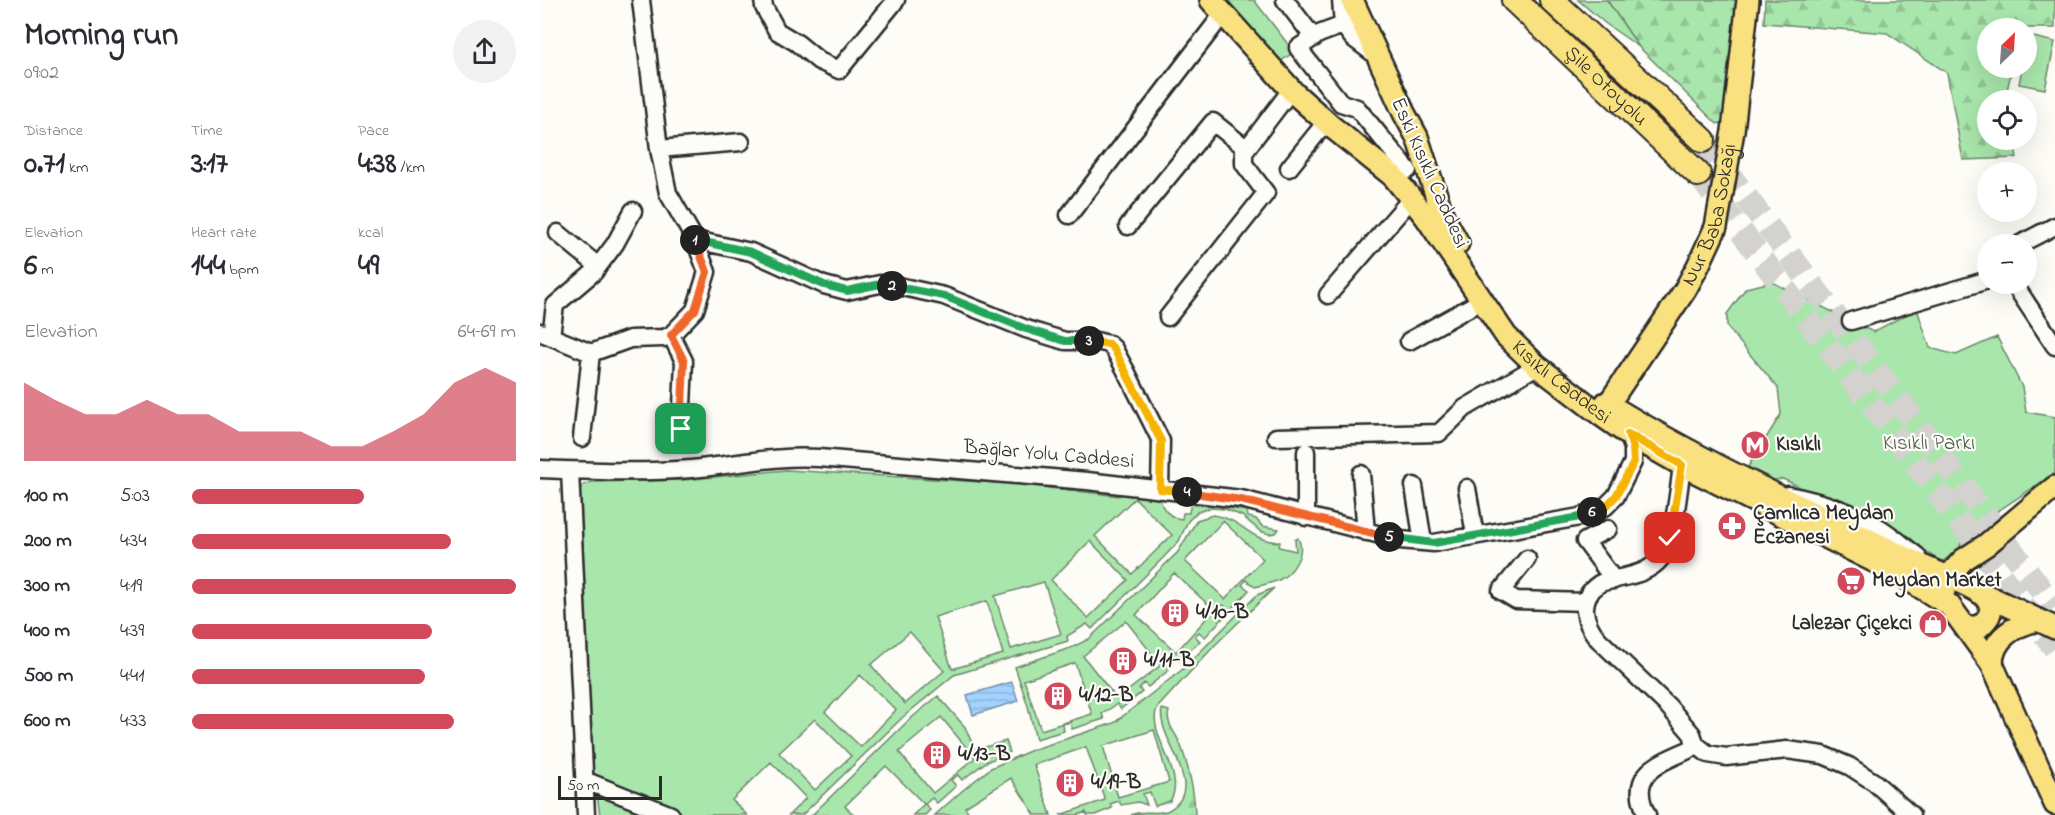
<!DOCTYPE html>
<meta charset="utf-8">
<style>
:root{--surface:#fff;--page:#f2f2f3;--text:#2b2b33;--muted:#7c7c81;--accent:#d1495b}
body{margin:0;font-family:"Indie Flower",sans-serif;background:var(--page);color:var(--text);height:100vh;display:flex;flex-direction:column;font-size:22px;white-space:nowrap}
*{box-sizing:border-box;margin:0}
p{font-size:20px;color:var(--muted)}
.icon{flex:none;width:33px;height:33px;fill:none;stroke:currentColor;stroke-width:2;stroke-linecap:round;stroke-linejoin:round}
.map{position:relative;flex:1;overflow:hidden}
.panel{display:flex;flex-direction:column;background:var(--surface);width:540px}
.panel>*{flex:none}
.needle{width:39px;rotate:25deg}
.tools{position:absolute;left:1437px;top:18px;display:grid;gap:12px}
.tools a{display:grid;place-items:center;width:60px;height:60px;border-radius:50%;background:var(--surface);box-shadow:0 6px 24px #0002;font-size:30px}
.scale{position:absolute;left:18px;bottom:15px;width:104px;box-sizing:border-box;padding-left:6px;border:3px solid #2b2b2b;border-top:0;font-size:16px;line-height:21px;white-space:nowrap;color:#2b2b2b;-webkit-text-stroke:4px #fdfcf7;paint-order:stroke}
.pin{position:absolute;display:grid;place-items:center;width:51px;height:51px;color:#fff;margin:-26px;border-radius:12px;box-shadow:0 3px 9px #0006}
.km{position:absolute;width:30px;height:30px;margin:-15px;border-radius:50%;background:#222;color:#fff;font-size:16px;line-height:30px;text-align:center}
.round{display:grid;place-items:center;flex:none;width:63px;height:63px;border-radius:32px;background:var(--page)}
.head{display:flex;align-items:center;justify-content:space-between;height:102px;padding:0 24px}
h1{font-size:33px;font-weight:800;line-height:45px}
.metrics{display:grid;grid-template-columns:repeat(3,1fr);gap:9px;height:102px;padding:6px 24px}
.metrics div{display:grid;align-content:center}
.metrics b{font-size:30px;font-weight:800}
.metrics small{font-size:16px;font-weight:400}
.metrics p{font-size:16px}
.chart{height:168px;padding:12px 24px}
.chart p{display:flex;justify-content:space-between}
.chart svg{width:100%;height:108px;margin-top:6px;fill:var(--accent);opacity:.7}
ul{padding:0 24px;list-style:none;font-size:20px}
li{display:grid;grid-template-columns:96px 72px 1fr;align-items:center;height:45px}
li i{height:15px;border-radius:8px;background:var(--accent)}
main{display:flex;flex:1;min-height:0}
.map>svg:first-child{display:block}
</style>
<main>
<section class="panel">
<div class="head"><div><h1>Morning run</h1><p>09:02</p></div><a class="round"><svg class="icon" aria-label="share" viewBox="0 0 24 24"><path d="M12 15V3M7 8l5-5 5 5M5 13v7h14v-7"/></svg></a></div>
<div class="metrics">
<div><p>Distance</p><b>0.71<small> km</small></b></div>
<div><p>Time</p><b>3:17</b></div>
<div><p>Pace</p><b>4:38<small> /km</small></b></div>
</div>
<div class="metrics">
<div><p>Elevation</p><b>6<small> m</small></b></div>
<div><p>Heart rate</p><b>144<small> bpm</small></b></div>
<div><p>kcal</p><b>49</b></div>
</div>
<div class="chart"><p><span>Elevation</span>64–69 m</p>
<svg viewBox="0 0 160 44" preserveAspectRatio="none"><path d="M0 44V12L10 19L20 25L30 25L40 19L50 25L60 25L70 32L80 32L90 32L100 38L110 38L120 32L130 25L140 12L150 6L160 12V44z"/></svg>
</div>
<ul>
<li><b>100 m</b>5:03<i style="width:53%"></i></li>
<li><b>200 m</b>4:34<i style="width:80%"></i></li>
<li><b>300 m</b>4:19<i style="width:100%"></i></li>
<li><b>400 m</b>4:39<i style="width:74%"></i></li>
<li><b>500 m</b>4:41<i style="width:72%"></i></li>
<li><b>600 m</b>4:33<i style="width:81%"></i></li>
</ul>
</section>
<div class="map">
<svg width="1515" height="815" viewBox="0 0 1515 815">
<defs>
<pattern id="forest-firs" width="22" height="20" patternUnits="userSpaceOnUse" patternTransform="scale(1.5)"><rect width="22" height="20" fill="#a9e6ac"/><path d="M5 1l3.5 6h-7zM16 11l3.5 6h-7z" fill="#92c594"/></pattern>
<pattern id="water-rules" width="6" height="5" patternUnits="userSpaceOnUse" patternTransform="scale(1.5)"><rect width="6" height="5" fill="#a2d2fe"/><path d="M0 2.5h6" fill="none" stroke="#8cb4da"/></pattern>
</defs>
<rect width="100%" height="100%" fill="#fdfcf7"/>
<filter id="ink" filterUnits="userSpaceOnUse"><feTurbulence type="fractalNoise" baseFrequency=".0167" numOctaves="2"/><feDisplacementMap in="SourceGraphic" scale="12" xChannelSelector="R" yChannelSelector="G"/><feConvolveMatrix kernelMatrix="1 2 1 2 8 2 1 2 1" color-interpolation-filters="sRGB"/></filter>
<g filter="url(#ink)">
<!-- green -->
<path fill="#a9e6ac" stroke="#6a886c" stroke-width="1.5" fill-rule="evenodd" d="M686,0H714L754,52L741,61Z
M1038,0H1067L1099,47L1066,24Z
M1489,36L1515,42L1505,89L1479,84L1482,68H1486Z
M1232,282L1333,332L1377,309L1390,348L1416,355L1457,337L1482,387L1486,412L1515,417V473L1422,535L1420,548L1402,562L1341,525L1243,479L1234,480L1208,467L1241,414L1238,388L1187,327V314L1206,288Z
M246,470L474,484L579,496L581,493L620,497C621,509 630,518 642,519L643,513H649L651,502L707,511L708,517L716,519L722,526L739,529L736,533L729,534L720,531L702,516L685,509L671,508L657,512L648,521L639,541L623,558L552,629L547,624L527,636L528,641L414,675L363,717L262,815H249L266,798L231,762L192,800L207,815H60L53,769L38,493C41,486 44,484 51,482L143,480ZM595,498L632,535L592,574L555,536ZM550,541L588,580L548,618L511,580ZM504,582L521,634L471,649L455,596ZM447,601L463,654L412,669L395,617ZM370,632L404,671L365,704L331,665ZM320,675L356,710L321,747L285,712ZM275,719L311,756L275,790L239,753Z
M673,515C704,519 707,541 740,542L739,547L756,551L755,540L758,538C766,553 753,573 739,580C732,583 722,585 715,587L706,580L702,585L709,590L687,614L684,611L686,607L683,605L676,614L683,618L665,637L659,632L655,636L660,641L639,661L635,658L626,667L629,670L608,687L604,683L599,688L602,692L581,709L577,704L562,714L564,719L532,729L531,722L523,724L524,731L496,739L488,706L475,667L533,647L549,639L638,552L657,520ZM683,521L723,559L685,599L645,561ZM634,573L674,610L636,652L596,615ZM586,621L621,665L577,699L543,656ZM535,663L552,714L501,730L484,680Z
M734,588L676,644L617,708C606,735 648,774 630,801L615,806L610,792L603,794L607,805L598,802L581,805L579,801L570,804L572,808L555,815H547L546,812L538,815H520L565,800L546,747L494,765L511,815H495L471,778L425,807L430,815H395L423,790L451,768L492,750L574,723L643,669L717,595ZM614,730L629,782L578,797L563,746Z
M398,696L425,727L435,750L466,741L470,752L446,762L422,780L418,775L411,780L416,786L397,803L392,798L385,804L390,810L385,815H373L384,804L346,766L305,806L314,815H272L369,720ZM401,717L435,758L393,793L359,752Z"/>
<!-- forest -->
<path fill="url(#forest-firs)" stroke="#6a886c" stroke-width="1.5" d="M1067,0H1198L1185,122L1177,124L1099,47Z
M1225,0H1515V28H1448V68H1472L1466,95L1467,100H1448V140H1474L1477,158L1423,160L1407,73L1347,33L1224,23Z
M622,709L629,711C625,724 637,734 641,746C648,766 655,793 655,815H591C603,809 615,815 627,811C671,789 615,737 622,709Z"/>
<!-- water -->
<path fill="url(#water-rules)" stroke="#728faa" stroke-width="1.5" d="M472,682L478,701L433,715L427,695Z"/>
<g fill="none" stroke-linecap="round" stroke-linejoin="round">
<!-- highway-tunnel -->
<path stroke="#d3d2ce" stroke-width="24" stroke-dasharray="24 12" stroke-linecap="butt" d="M1163,140L1515,608
M1158,174L1515,648"/>
<!-- minor casing -->
<g stroke="#2b2b2b" stroke-width="21">
<path id="minor" d="M223,0L224,7L237,31L257,43L279,61L299,70L356,0
M745,0L774,38
M801,0L803,25L813,38L837,56
M803,25L779,34L758,48L801,103L817,108L868,170
M119,149L201,142
M749,168L786,122
M529,215L683,14
M588,226L673,122L707,149
M18,233L58,266
M155,240L211,252L284,285L307,291L340,284L363,287L404,296L486,329L525,341H556L569,344L574,349L586,371L621,441L620,489
M1480,244L1515,226
M1474,284L1515,346
M788,295L871,199
M628,317L726,193L704,164V152L751,90
M1311,321L1448,280
M0,332L51,353L90,339L124,338L131,335L155,310L167,272L155,240L128,193L119,149L101,0
M131,335L144,361L141,429
M11,336L15,305L54,272L75,244L93,211
M869,341L941,301
M736,437L899,433L925,408L997,366
M42,438L51,353
M0,469C50,471 102,473 151,469C194,465 236,455 279,458L547,481L701,499L860,540L894,543L1040,517L1065,507L1076,496L1093,462V448L1088,434
M30,471L46,815
M821,474L826,532
M874,486L883,542
M927,488L935,535
M1248,495C1280,501 1311,511 1340,528C1353,536 1365,547 1377,556
M766,517V452
M1068,529L1045,541L1074,580
M987,559L961,591L976,600L1046,602
M1155,744L1168,754L1186,757L1247,750L1283,755L1309,766L1334,782L1371,815
M44,780L131,815
M1107,815C1086,772 1120,763 1153,748L1154,740L1152,734L1128,706L1058,639C1044,622 1037,599 1059,584C1063,581 1071,581 1076,579C1093,575 1110,572 1121,558C1134,543 1139,487 1142,465"/>
</g>
<!-- major casing -->
<g stroke="#2b2b2b" stroke-width="26">
<g id="major">
<path id="s1" d="M671,0L754,93L792,127L853,176L886,217L966,336L997,366L1061,415L1088,434L1142,465L1358,573L1409,605L1452,664L1515,804"/>
<path d="M812,0L864,113L877,137L903,216L918,243"/>
<path d="M1066,403C1166,465 1274,512 1380,565C1395,572 1440,588 1448,600C1455,612 1447,620 1439,627H1426"/>
<path id="s2" d="M1061,415L1145,290L1158,266L1176,227L1193,131L1208,0"/>
<path d="M1404,591L1407,578L1423,560L1446,545L1515,487"/>
<path d="M1439,592L1515,628"/>
<path d="M1452,664C1452,638 1475,625 1498,620"/>
</g>
</g>
<!-- highway casing -->
<g stroke="#2b2b2b" stroke-width="28">
<g id="highway">
<path id="s3" d="M974,0L1158,174"/>
<path d="M1012,0L1163,140"/>
</g>
</g>
<!-- minor -->
<use href="#minor" stroke="#fdfcf7" stroke-width="16"/>
<!-- major -->
<use href="#major" stroke="#fae180" stroke-width="21"/>
<!-- highway -->
<use href="#highway" stroke="#fae180" stroke-width="24"/>
</g>
</g>
<g fill="none" stroke-linecap="round" stroke-linejoin="round" filter="url(#ink)">
<!-- split-1 casing -->
<g stroke="#fff" stroke-width="12">
<path id="split-1" d="M141,429L144,361L131,335L155,310L167,272L155,240"/>
</g>
<!-- split-2 casing -->
<g stroke="#fff" stroke-width="12">
<path id="split-2" d="M155,240L211,252L284,285L307,291L340,284L352,286"/>
</g>
<!-- split-3 casing -->
<g stroke="#fff" stroke-width="12">
<path id="split-3" d="M352,286L404,296L486,329L525,341H549"/>
</g>
<!-- split-4 casing -->
<g stroke="#fff" stroke-width="12">
<path id="split-4" d="M549,341L569,344L574,349L621,441L620,489L647,492"/>
</g>
<!-- split-5 casing -->
<g stroke="#fff" stroke-width="12">
<path id="split-5" d="M647,492L701,500L849,537"/>
</g>
<!-- split-6 casing -->
<g stroke="#fff" stroke-width="12">
<path id="split-6" d="M849,537L894,543L1040,517L1052,512"/>
</g>
<!-- split-7 casing -->
<g stroke="#fff" stroke-width="12">
<path id="split-7" d="M1052,512L1065,507L1076,496L1094,462L1093,448L1088,434L1142,465L1130,538"/>
</g>
<!-- split-1 -->
<use href="#split-1" stroke="#f0652b" stroke-width="8"/>
<!-- split-2 -->
<use href="#split-2" stroke="#22a559" stroke-width="8"/>
<!-- split-3 -->
<use href="#split-3" stroke="#22a559" stroke-width="8"/>
<!-- split-4 -->
<use href="#split-4" stroke="#f5b400" stroke-width="8"/>
<!-- split-5 -->
<use href="#split-5" stroke="#f0652b" stroke-width="8"/>
<!-- split-6 -->
<use href="#split-6" stroke="#22a559" stroke-width="8"/>
<!-- split-7 -->
<use href="#split-7" stroke="#f5b400" stroke-width="8"/>
</g>
<!-- icons -->
<defs>
<g id="metro-disc" transform="scale(1.5)"><circle r="9.5" fill="#d1495b" stroke="#fdfcf7"/><path d="M-5.5 5V-5H-3L0 0L3-5H5.5V5H3V-.5L0 4L-3-.5V5Z" fill="#fff"/></g>
<g id="pharmacy-disc" transform="scale(1.5)"><circle r="9.5" fill="#d1495b" stroke="#fdfcf7"/><path d="M-2-6h4v4h4v4h-4v4h-4v-4h-4v-4h4Z" fill="#fff"/></g>
<g id="supermarket-disc" transform="scale(1.5)"><circle r="9.5" fill="#d1495b" stroke="#fdfcf7"/><path d="M-6-5.5h2.5l.6 2H6L4.5 2H-2.5L-4.4-4H-6ZM-1.5 3.2a1.3 1.3 0 1 0 .1 0ZM3 3.2a1.3 1.3 0 1 0 .1 0Z" fill="#fff"/></g>
<g id="building-disc" transform="scale(1.5)"><circle r="9.5" fill="#d1495b" stroke="#fdfcf7"/><path d="M-4-6H4V6H1V3H-1V6H-4ZM-2.5-4.3h1.7v1.8h-1.7ZM.8-4.3h1.7v1.8H.8ZM-2.5-1h1.7V.8h-1.7ZM.8-1h1.7V.8H.8Z" fill="#fff"/></g>
<g id="shop-disc" transform="scale(1.5)"><circle r="9.5" fill="#d1495b" stroke="#fdfcf7"/><path d="M-5-2.5h2.3a2.7 3.5 0 0 1 5.4 0H5L5.5 6h-11ZM-1.5-2.5h3a1.5 2.3 0 0 0-3 0Z" fill="#fff"/></g>
</defs>
<g fill-rule="evenodd">
<use href="#metro-disc" x="1215" y="445"/>
<use href="#pharmacy-disc" x="1192" y="526"/>
<use href="#supermarket-disc" x="1311" y="581"/>
<use href="#building-disc" x="635" y="613"/>
<use href="#shop-disc" x="1393" y="624"/>
<use href="#building-disc" x="583" y="661"/>
<use href="#building-disc" x="518" y="696"/>
<use href="#building-disc" x="397" y="755"/>
<use href="#building-disc" x="530" y="783"/>
</g>
<g text-anchor="middle" dominant-baseline="central" stroke-width="4.5" stroke-linejoin="round" paint-order="stroke">
<!-- street labels -->
<g font-size="21" fill="#2b2b2b" stroke="#fdfcf7">
<text stroke="none"><textPath href="#s3" startOffset="126">Şile Otoyolu</textPath></text>
<text transform="translate(889 173) rotate(66)">Eski Kısıklı Caddesi</text>
<text stroke="none"><textPath href="#s2" startOffset="231">Nur Baba Sokağı</textPath></text>
<text stroke="none"><textPath href="#s1" startOffset="522">Kısıklı Caddesi</textPath></text>
<text transform="translate(509 455) rotate(5)">Bağlar Yolu Caddesi</text>
</g>
<!-- park labels -->
<g font-size="21" fill="#4a5a4b" stroke="#fdfcf7">
<text x="1389" y="444">Kısıklı Parkı</text>
</g>
<!-- poi labels -->
<g font-size="21" font-weight="bold" fill="#2b2b2b" stroke="#fdfcf7" text-anchor="start">
<text x="1236" y="445">Kısıklı</text>
<text x="1213" y="514">Çamlıca Meydan<tspan x="1213" dy="24">Eczanesi</tspan></text>
<text x="1332" y="581">Meydan Market</text>
<text x="656" y="613">4/10-B</text>
<text x="1372" y="624" text-anchor="end">Lalezar Çiçekci</text>
<text x="604" y="661">4/11-B</text>
<text x="539" y="696">4/12-B</text>
<text x="418" y="755">4/13-B</text>
<text x="551" y="783">4/19-B</text>
</g>
</g>
</svg>
<div class="tools">
<a><svg class="needle" viewBox="-14 -14 28 28"><path d="M0-13l5 13h-10z" fill="#e53935"/><path d="M0 13l5-13h-10z" fill="#7c7c81"/></svg></a>
<a><svg class="icon" aria-label="locate" viewBox="0 0 24 24"><circle cx="12" cy="12" r="6"/><path d="M12 2v4M12 18v4M2 12h4M18 12h4"/></svg></a>
<a>+</a>
<a>−</a>
</div>
<div class="scale">50 m</div>
<div class="pin" style="left:141px;top:429px;background:#1e9e55"><svg class="icon" aria-label="arrive" viewBox="0 0 24 24"><path d="M6 21V4h12l-3 4 3 4H6"/></svg></div>
<div class="pin" style="left:1130px;top:538px;background:#d93025"><svg class="icon" aria-label="check" viewBox="0 0 24 24"><path d="M5 12l5 5 9-10"/></svg></div>
<b class="km" style="left:155px;top:240px">1</b>
<b class="km" style="left:352px;top:286px">2</b>
<b class="km" style="left:549px;top:341px">3</b>
<b class="km" style="left:647px;top:492px">4</b>
<b class="km" style="left:849px;top:537px">5</b>
<b class="km" style="left:1052px;top:512px">6</b>
</div>
</main>
